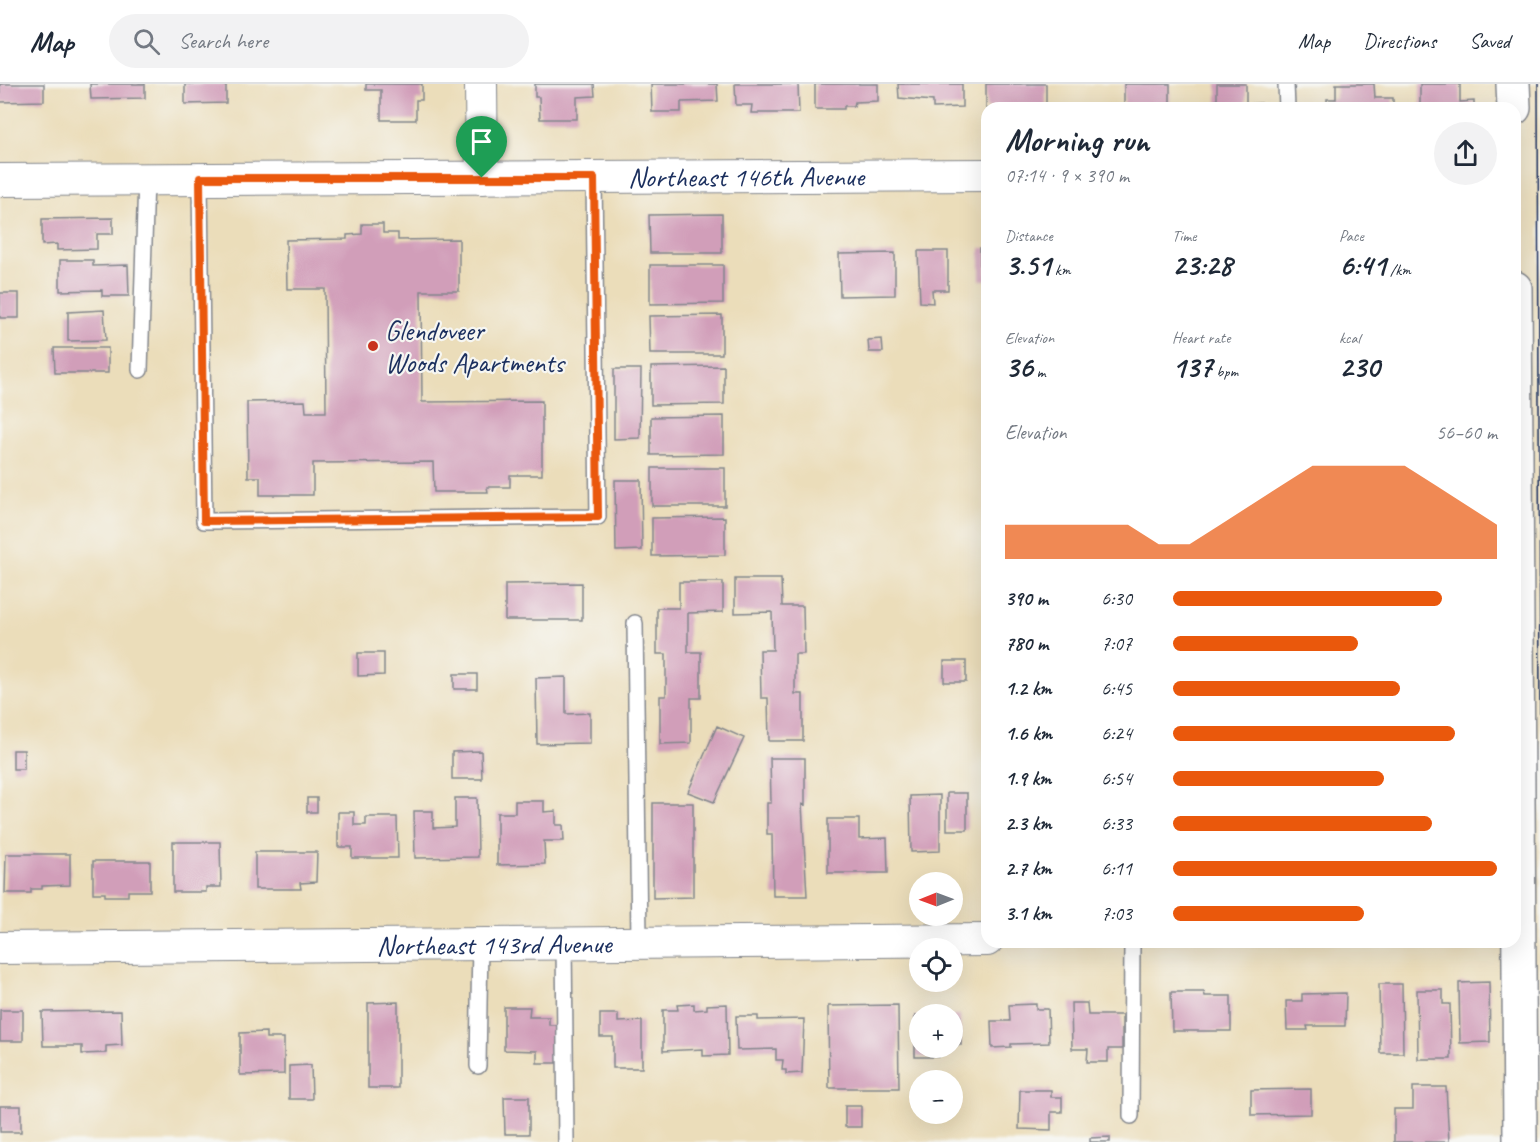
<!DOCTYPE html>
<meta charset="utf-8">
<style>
:root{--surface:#fff;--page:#f2f2f3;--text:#1f2937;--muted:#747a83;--line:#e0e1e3;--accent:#ea580c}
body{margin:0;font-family:Caveat,sans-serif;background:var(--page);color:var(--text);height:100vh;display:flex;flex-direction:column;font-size:22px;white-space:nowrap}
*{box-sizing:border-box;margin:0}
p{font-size:20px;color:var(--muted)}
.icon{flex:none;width:33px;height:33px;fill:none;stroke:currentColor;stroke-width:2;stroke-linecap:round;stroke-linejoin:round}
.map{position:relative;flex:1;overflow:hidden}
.sheet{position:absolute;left:981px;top:18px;width:540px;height:846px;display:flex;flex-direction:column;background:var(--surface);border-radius:18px;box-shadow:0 6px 24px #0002}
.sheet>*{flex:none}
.needle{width:39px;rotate:269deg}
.controls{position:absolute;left:909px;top:788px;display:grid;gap:12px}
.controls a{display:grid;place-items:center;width:54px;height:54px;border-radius:50%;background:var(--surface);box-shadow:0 6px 24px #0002;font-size:30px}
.pin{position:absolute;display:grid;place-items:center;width:51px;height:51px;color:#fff;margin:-62px -26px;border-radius:50% 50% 50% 0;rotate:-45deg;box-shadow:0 0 6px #0007}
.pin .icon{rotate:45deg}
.round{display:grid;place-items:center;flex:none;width:63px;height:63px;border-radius:32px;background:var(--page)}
.headline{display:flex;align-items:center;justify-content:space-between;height:102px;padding:0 24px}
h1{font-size:33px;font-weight:700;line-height:45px}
.metrics{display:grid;grid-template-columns:repeat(3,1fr);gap:9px;height:102px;padding:6px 24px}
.metrics div{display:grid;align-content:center}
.metrics b{font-size:30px;font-weight:700}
.metrics small{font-size:16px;font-weight:400}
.metrics p{font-size:16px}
.chart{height:168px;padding:12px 24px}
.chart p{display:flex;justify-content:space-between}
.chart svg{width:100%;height:108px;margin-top:6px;fill:var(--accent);opacity:.7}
ul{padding:0 24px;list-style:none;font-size:20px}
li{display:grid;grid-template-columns:96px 72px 1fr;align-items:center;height:45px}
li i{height:15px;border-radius:8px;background:var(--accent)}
header{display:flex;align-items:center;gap:36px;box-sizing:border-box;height:84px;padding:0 30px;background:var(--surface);border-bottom:2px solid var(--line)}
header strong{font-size:28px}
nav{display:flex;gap:33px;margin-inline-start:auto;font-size:21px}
.search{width:420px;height:54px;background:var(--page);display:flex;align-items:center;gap:15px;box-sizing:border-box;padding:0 21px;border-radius:33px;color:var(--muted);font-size:22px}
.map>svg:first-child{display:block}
</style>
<header>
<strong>Map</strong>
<div class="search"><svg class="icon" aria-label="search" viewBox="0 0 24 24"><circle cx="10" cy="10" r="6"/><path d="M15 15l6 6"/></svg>Search here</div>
<nav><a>Map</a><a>Directions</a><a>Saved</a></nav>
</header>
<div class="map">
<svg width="1540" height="1058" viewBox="0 0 1540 1058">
<rect width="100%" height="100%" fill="#f6f6f2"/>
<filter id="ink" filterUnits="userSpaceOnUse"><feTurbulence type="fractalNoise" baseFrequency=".0167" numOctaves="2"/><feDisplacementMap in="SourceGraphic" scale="12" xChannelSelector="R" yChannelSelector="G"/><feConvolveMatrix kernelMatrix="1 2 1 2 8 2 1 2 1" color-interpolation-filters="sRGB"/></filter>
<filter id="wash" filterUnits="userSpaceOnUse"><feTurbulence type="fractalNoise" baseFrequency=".008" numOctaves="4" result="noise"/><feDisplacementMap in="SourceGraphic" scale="24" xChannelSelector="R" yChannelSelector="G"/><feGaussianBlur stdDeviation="1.35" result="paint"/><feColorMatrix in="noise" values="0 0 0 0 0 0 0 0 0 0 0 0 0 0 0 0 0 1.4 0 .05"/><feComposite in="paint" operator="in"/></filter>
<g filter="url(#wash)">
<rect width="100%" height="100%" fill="#ebddba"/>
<g id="blocks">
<!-- building -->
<path fill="#d19eb9" d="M0,0H44V17L0,18Z
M90,0H145V14L91,15Z
M185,0H226V19L185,20Z
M366,0H422V16H416V36H381V6H366Z
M535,0H594L595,12L577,13V35H540L539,13H535Z
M651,0H717L718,17L681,18V28H652Z
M735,0H798L799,29H751L752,21H736Z
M815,0H878V17L855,18L854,22H844V25H815Z
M898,0H962V23L933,24V17L899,14Z
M986,0H1046V24H986Z
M1124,0H1170V24H1124Z
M1217,0H1246V20L1261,19V24H1217Z
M1336,0H1374L1375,14H1393V24H1327V15H1336Z
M1420,0H1460V18L1474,17V24H1420Z
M722,130V169H650L649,131Z
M113,134V150H97V165L57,166V160L42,161V135Z
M362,140H383V149H398V156L459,155V207H421L422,318L542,317V391H510V403H487L488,408H434L433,378L313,379V411H260V393H248L247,318L305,317L306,328H326L325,205H287L286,156L347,155V151L362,150Z
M980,164H987V196H980Z
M918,167H948V206H932L933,219L920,218Z
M895,169V211L840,212L839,170Z
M60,176H93V182L128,181L129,212H102V206L60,207Z
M650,181H723V219L650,220Z
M0,209H19V234H0Z
M104,226L106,256L68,257V228Z
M722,231V270H650L649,232Z
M882,255L883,268H869L868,256Z
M54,264H108V289H55Z
M724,282V320L651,321V283Z
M614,285H641L640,354L614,355Z
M724,332V370L651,371V333Z
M652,384H725V422H652Z
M615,396H641L642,466L616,467Z
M725,433V471L652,472V434Z
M735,495H781L782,522H803L804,570H795V610H803V657H769L768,614H761L760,566H773L772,528L735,529Z
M679,498H723V528L688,529V568H701V614H691V659L660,660V612H666V570H657V524H679Z
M582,499V536H505V500Z
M358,569H384V591L358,592Z
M944,577H966V598H944Z
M454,590H477V605H454Z
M566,593V630L590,629V659L537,660L536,594Z
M717,642L744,654L714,718L688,708Z
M13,666H24V685H13Z
M481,667L482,695H452V668Z
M770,674H805V721L802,720L807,812H773L772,750H767V719H771Z
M947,709H967V746H947Z
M940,711V767L911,768L910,712Z
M307,714H317V728H307Z
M455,714H477L478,773L415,774L414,727H433V744L455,743Z
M515,717H544V728L556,727V741H563L564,757H544L545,780L497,781V729H515Z
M653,719H693V813L653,814Z
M338,728H354V741H366V733H397L398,774H352V763H338Z
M828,735H859V755L887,754L888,789H828Z
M173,758H220L221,803H206V808H173Z
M255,768H317L316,798L300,799L301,805H255Z
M6,770H70V801L42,802V805H31V809H5Z
M93,777H150V807H128V812H105V809H93Z
M1489,898L1490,958L1460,959L1459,899Z
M1379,900H1402L1403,969H1380Z
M1417,906H1443V920H1450L1451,975H1418Z
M1171,908H1204L1205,912H1231V947H1172Z
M1346,909L1345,942H1307L1308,946H1287L1286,917H1302V910Z
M398,918V1004H368V919Z
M1071,919H1087L1088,931H1122V965H1108V978H1087L1088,965H1072Z
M694,920V926L707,925V921L727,920L728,971L703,972V965L663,967V926H678L677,921Z
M1036,920V925H1048L1049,959L1011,960V963L992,964L991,937H1010L1009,921Z
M898,921L899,1004H829L828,922Z
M504,923H530L529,933H549V941H558L559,979H537V967L504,966Z
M0,926H23V957H0Z
M121,927L122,961L106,962V969L82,970V962H43L42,928Z
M600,930H618V938L642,937V984H613V953H600Z
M952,931H960L961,961H952Z
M736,932H758V936L804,935L802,989L786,990V986H782L783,976H776V965L737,966Z
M915,932H920V963H939V973H915Z
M266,948V954H284V990L240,991V949Z
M311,981L312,1015H289V982Z
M1413,1003H1446L1449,1058H1394V1025H1413Z
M1311,1005V1030L1251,1031V1006Z
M1020,1006H1051V1013H1062V1028H1051V1046L1019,1045Z
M504,1013H529V1050H505Z
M0,1022H21V1048H0Z
M845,1022H861V1043H845Z
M1110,1053V1058H1090V1054Z"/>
</g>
</g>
<g filter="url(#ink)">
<use href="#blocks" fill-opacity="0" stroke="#83868c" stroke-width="1.5"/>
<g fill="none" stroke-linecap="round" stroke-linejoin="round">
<!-- service casing -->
<g stroke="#83868c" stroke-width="18">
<path id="service" d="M1286,0L1287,24
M200,95L204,437H213L598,433L594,94
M140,286L146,95
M635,539L639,857
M564,858L566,1058
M478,982L480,859
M1131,1032L1132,858"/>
</g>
<!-- minor casing -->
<g stroke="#83868c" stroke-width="34">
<g id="minor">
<path d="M481,0L482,94"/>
<path id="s1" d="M0,96L987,91"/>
<path id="s2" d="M0,864L987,856"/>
</g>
</g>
<!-- tertiary casing -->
<g stroke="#83868c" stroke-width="36">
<path id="tertiary" d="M1513,0L1514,24
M1515,204L1520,1058"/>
</g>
<!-- service -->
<use href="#service" stroke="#fff" stroke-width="15"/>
<!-- minor -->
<use href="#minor" stroke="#fff" stroke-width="32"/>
<!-- tertiary -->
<use href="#tertiary" stroke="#fff" stroke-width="33"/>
<!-- tram -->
<path stroke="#1b2f5e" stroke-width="1.5" d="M1538,0L1540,641"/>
</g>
</g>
<g fill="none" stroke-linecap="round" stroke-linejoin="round" filter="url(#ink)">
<!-- route casing -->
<g stroke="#fff" stroke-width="12">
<path id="route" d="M200,94H594L598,433L204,437Z"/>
</g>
<!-- route -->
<use href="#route" stroke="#ea580c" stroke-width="8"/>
</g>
<!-- markers -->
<circle fill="#c8321e" stroke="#f6f6f2" stroke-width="2" cx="373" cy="262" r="6"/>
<g text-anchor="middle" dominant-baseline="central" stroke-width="4.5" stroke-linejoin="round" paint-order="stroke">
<!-- street labels -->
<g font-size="28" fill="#1b2f5e" stroke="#f6f6f2">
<text stroke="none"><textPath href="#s1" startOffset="746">Northeast 146th Avenue</textPath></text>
<text stroke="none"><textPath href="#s2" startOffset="494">Northeast 143rd Avenue</textPath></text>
</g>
<!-- poi labels -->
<g font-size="28" fill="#1b2f5e" stroke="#f6f6f2" text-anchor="start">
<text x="385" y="246">Glendoveer<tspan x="385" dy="32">Woods Apartments</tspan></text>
</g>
</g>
</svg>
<div class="controls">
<a><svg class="needle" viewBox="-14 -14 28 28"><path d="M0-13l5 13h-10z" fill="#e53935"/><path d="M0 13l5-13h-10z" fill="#747a83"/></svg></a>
<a><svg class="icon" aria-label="locate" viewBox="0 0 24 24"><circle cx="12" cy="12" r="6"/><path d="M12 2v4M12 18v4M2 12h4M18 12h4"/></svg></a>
<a>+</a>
<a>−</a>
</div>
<div class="pin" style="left:482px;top:94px;background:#1e9e55"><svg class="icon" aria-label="arrive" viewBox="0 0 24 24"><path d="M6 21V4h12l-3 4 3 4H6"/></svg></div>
<section class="sheet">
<div class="headline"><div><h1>Morning run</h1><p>07:14 · 9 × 390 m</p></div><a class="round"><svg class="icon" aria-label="share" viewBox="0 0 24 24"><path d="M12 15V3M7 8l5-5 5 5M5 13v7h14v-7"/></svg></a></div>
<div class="metrics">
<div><p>Distance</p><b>3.51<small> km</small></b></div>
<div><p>Time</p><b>23:28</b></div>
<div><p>Pace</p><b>6:41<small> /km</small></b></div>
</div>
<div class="metrics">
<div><p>Elevation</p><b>36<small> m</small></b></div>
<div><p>Heart rate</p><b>137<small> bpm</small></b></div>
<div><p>kcal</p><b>230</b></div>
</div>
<div class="chart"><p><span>Elevation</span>56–60 m</p>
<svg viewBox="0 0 160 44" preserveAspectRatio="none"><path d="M0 44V30L10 30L20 30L30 30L40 30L50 38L60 38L70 30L80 22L90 14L100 6L110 6L120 6L130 6L140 14L150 22L160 30V44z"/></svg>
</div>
<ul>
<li><b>390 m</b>6:30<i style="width:83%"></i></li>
<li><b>780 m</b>7:07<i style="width:57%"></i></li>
<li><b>1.2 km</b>6:45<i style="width:70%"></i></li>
<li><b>1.6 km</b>6:24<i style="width:87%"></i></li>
<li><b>1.9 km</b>6:54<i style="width:65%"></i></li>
<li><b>2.3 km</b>6:33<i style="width:80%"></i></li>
<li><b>2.7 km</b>6:11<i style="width:100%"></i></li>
<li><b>3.1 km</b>7:03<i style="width:59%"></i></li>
</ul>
</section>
</div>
